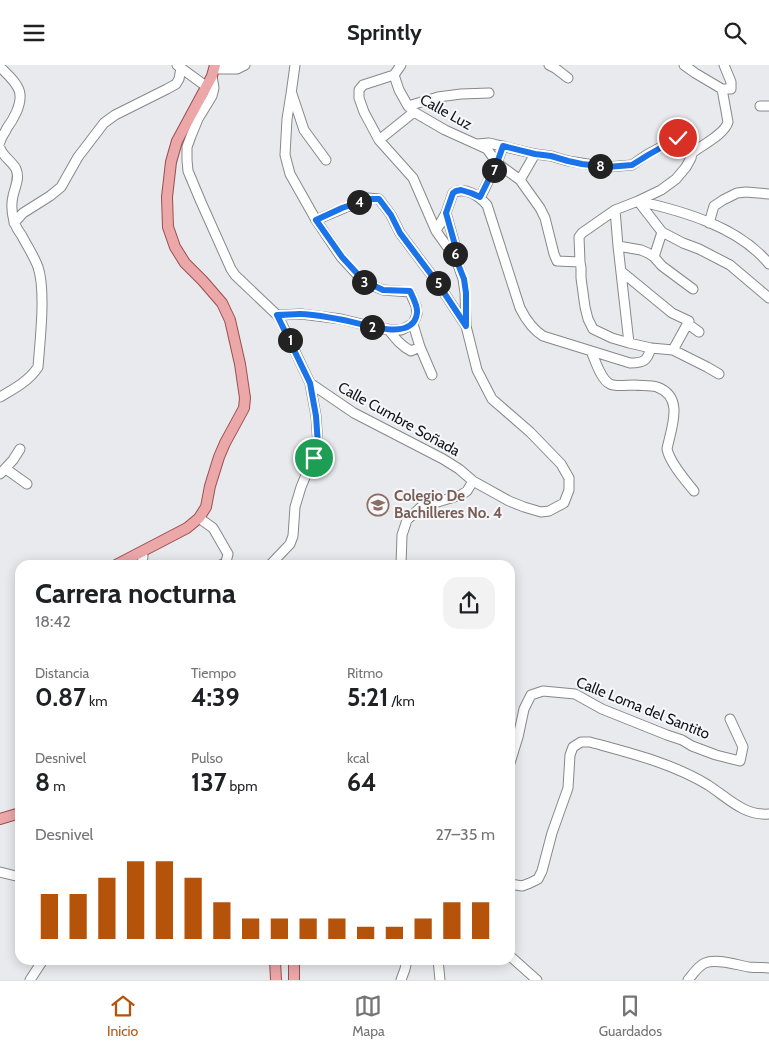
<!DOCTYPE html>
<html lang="es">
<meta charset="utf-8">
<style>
:root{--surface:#fff;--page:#f2f2f2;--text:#202124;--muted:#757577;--line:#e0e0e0;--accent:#b45309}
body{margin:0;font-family:Cabin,sans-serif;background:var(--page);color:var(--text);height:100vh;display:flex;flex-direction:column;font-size:19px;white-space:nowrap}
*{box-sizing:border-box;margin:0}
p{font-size:16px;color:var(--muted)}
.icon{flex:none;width:28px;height:28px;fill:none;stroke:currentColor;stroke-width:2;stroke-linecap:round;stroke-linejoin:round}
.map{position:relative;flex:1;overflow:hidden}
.details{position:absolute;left:15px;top:495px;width:500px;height:405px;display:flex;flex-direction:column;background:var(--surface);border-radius:15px;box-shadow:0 2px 12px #0003}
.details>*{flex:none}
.pin{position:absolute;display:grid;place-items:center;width:42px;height:42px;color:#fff;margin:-21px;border:2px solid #fff;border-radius:50%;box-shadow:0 1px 5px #0007}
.km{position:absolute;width:25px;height:25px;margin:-12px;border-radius:50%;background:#222;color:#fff;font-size:14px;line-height:25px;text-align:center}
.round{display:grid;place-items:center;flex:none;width:52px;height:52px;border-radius:15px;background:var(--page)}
.head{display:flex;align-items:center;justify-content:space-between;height:85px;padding:0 20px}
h1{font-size:28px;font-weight:700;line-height:38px}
.figures{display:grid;grid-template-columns:repeat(3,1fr);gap:8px;height:85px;padding:5px 20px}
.figures div{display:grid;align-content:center}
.figures b{font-size:25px;font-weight:700}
.figures small{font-size:14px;font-weight:400}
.figures p{font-size:14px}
.chart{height:140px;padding:10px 20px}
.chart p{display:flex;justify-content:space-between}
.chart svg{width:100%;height:90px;margin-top:5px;stroke:var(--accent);stroke-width:6}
header{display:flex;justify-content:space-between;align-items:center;height:65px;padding:0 20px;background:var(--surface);font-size:22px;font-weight:700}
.dock{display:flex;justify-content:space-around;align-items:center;height:70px;border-top:1px solid var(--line);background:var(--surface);font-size:14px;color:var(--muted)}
.dock a{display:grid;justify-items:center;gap:2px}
.dock .selected{color:var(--accent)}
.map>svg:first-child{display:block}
</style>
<header><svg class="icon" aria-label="menu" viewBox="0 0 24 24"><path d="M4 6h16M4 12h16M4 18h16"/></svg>Sprintly<svg class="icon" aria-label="search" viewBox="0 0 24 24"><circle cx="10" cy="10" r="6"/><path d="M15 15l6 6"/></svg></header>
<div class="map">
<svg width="769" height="915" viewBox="0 0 769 915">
<rect width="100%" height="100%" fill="#e8eaed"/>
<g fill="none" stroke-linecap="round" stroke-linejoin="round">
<!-- minor casing -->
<g stroke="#87888b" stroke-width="11">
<path id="minor" d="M177,0L207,22
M401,0L394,10L363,20L359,25V33L364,47L379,75L413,113L436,166L456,194
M549,0L555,3L568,13
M684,0L695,8L722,24H731V17L724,0
M0,2C7,9 20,20 20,30C21,41 13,55 7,63C5,68 1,72 0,77
M214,4H237L245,0
M394,10L399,25L408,41L414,47L445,65L487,84L497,98L520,115L540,143L545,153L554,189L557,196L580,197
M212,11L214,23L212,31L198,54L191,71L187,82V95L188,106L201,137L231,204L235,210L277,250L280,255L310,318L316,351L318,381L301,422L295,442L293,471L290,479L270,500
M292,29L304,65L326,95
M408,41L438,32L461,29L489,28
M760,41H769
M379,75L414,47
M477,79L489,78L535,89L551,91L568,96L607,102L632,100L648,89L678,73L688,77L692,88L691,93L686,102L676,114L661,125L638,136L615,145L582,168L579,172L580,197L581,203V213L585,242L588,254L593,264L612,273L629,278L651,283L673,285L707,302L719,309
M0,83C3,92 12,96 16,104C20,113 15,122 13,131C11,139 12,149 14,157C16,162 19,167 22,171C27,181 34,191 38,202C46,226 40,275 38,302C29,316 14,324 0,332
M692,88C702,80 725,69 728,57L722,24
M520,115L535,89
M480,133L497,98L503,81
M638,136L662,167L683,178L699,184L730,200L769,233
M638,136C683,146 739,162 769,199
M615,145L618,181L629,278
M316,155L368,133L379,134L391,150L400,168L439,220L466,261
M14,158L23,148L50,131L61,122L78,92L104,58L115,50L167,24L176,19L179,14L181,3
M709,158L714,141L723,135L737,128L746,127L769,129
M436,166L446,148L453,128C465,121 479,131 487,140L520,243C526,255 532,264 543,271L630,298C644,298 647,296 651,283
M618,181L641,185L648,188L654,192L662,201L693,224
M654,192L662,167
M622,207L672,248L689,256L673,285
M277,250L301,249L341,254L382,264L401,265L413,259L417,249L416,241L410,227L383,225L364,217L341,192L316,155L290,109L285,90L287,54L291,29L295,0
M413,259L420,282L432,310
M688,259L699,267
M388,264C395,273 401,281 411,286L420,282
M591,286C595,295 601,315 610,319C616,322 627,320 634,320C641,321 650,320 657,322C685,332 671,363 667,384C670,398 685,415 694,426
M310,318L354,348L443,394L459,404L473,416L509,436L524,442L541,447L549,446L564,438L569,425V413L561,399L530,367L492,334L477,305L466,261L465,228L463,214L456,194L455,180L446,148
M6,404L27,419
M0,409L13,395L20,384
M199,453L213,463L228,489L226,497L221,500
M141,487L143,491L142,500
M401,500L402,470L407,455L421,442L461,430L467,426L473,416
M510,698L518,672L524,644L531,630L543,626L575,629L602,644L667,670L682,675L692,681L716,690L740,696L743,682L730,654
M0,807L20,812
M510,819L522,821L530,818L538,814L542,806L552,768L568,723L570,690L573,682L581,677H590C630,688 672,698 708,720C728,733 744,751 769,749
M510,891L537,915
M438,895L440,915
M30,915L43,895
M401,915L405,904L407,895
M688,915C693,909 698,901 705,898C716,893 737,900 749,902C756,903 762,902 769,903"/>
</g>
<!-- major casing -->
<g stroke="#994e50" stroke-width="12">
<path id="major" d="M116,500L187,463L199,453L206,442L210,421L219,392L225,378L244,343L245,333L240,299L230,255L222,238L203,216L185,198L175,182L168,162L167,132L171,97L177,76L212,11L215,0
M0,754L20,748
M275,895L276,915
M294,915V895"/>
</g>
<!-- minor -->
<use href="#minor" stroke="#fff" stroke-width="9"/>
<!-- major -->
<use href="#major" stroke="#eca7a9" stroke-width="10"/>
</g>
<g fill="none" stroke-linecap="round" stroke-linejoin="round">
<!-- route casing -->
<g stroke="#fff" stroke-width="10">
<path id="route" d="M314,393L318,380L316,351L310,318L277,250C285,250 292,249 300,249C313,249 326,252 338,254C357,256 413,280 417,248C418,241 413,233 410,226L383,225L364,216L342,192L316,155L342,143L368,134H379L391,150L400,168L439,220L466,261V228L464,214L456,194L455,180L446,148L453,128L456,126L461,125L471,128L480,132L497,98L503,81L535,89L551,91L568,96L582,99L607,102L632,100L648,90L678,73"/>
</g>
<!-- route -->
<use href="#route" stroke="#1a73e8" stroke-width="6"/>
</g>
<!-- icons -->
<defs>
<g id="school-ring" transform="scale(1.125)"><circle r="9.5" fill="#f6f7fb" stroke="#8d6e63" stroke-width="1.5"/><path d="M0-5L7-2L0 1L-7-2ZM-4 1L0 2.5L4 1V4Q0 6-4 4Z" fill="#8d6e63"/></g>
</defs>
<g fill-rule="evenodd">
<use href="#school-ring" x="378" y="440"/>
</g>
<g text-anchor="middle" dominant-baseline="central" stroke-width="4" stroke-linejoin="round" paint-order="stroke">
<!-- street labels -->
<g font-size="15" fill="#141516" stroke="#f6f7fb">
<text transform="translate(446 47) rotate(29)">Calle Luz</text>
<text transform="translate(399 354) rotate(29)">Calle Cumbre Soñada</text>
<text transform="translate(643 643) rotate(22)">Calle Loma del Santito</text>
</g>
<!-- education labels -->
<g font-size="15" font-weight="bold" fill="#785e54" stroke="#f6f7fb" text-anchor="start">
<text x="394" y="431">Colegio De<tspan x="394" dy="17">Bachilleres No. 4</tspan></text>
</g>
</g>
</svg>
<div class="pin" style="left:314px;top:393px;background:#1e9e55"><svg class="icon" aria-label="arrive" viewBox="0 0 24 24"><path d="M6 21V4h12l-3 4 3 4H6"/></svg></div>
<div class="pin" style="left:678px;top:73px;background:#d93025"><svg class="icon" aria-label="check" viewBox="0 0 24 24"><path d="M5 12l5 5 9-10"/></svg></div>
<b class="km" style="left:290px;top:275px">1</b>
<b class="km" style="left:372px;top:262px">2</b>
<b class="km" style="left:364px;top:217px">3</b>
<b class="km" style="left:359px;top:137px">4</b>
<b class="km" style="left:438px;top:218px">5</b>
<b class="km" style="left:455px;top:189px">6</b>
<b class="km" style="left:494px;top:105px">7</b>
<b class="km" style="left:600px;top:101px">8</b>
<section class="details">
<div class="head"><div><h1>Carrera nocturna</h1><p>18:42</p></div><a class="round"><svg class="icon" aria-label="share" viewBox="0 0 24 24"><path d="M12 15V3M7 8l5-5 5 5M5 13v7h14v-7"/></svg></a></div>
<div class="figures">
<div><p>Distancia</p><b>0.87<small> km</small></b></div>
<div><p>Tiempo</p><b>4:39</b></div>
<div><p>Ritmo</p><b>5:21<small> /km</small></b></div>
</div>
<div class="figures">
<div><p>Desnivel</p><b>8<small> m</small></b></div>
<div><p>Pulso</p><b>137<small> bpm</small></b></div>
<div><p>kcal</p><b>64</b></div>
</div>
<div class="chart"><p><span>Desnivel</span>27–35 m</p>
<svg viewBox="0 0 160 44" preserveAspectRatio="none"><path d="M5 44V22M15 44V22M25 44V14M35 44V6M45 44V6M55 44V14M65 44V26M75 44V34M85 44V34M95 44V34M105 44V34M115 44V38M125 44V38M135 44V34M145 44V26M155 44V26"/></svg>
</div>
</section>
</div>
<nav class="dock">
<a class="selected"><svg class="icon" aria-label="home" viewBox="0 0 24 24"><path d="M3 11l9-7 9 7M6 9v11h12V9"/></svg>Inicio</a>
<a><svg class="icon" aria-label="map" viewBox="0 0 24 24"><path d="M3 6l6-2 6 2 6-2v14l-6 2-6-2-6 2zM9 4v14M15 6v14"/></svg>Mapa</a>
<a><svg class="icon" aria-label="saved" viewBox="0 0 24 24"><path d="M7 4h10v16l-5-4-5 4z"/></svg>Guardados</a>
</nav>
